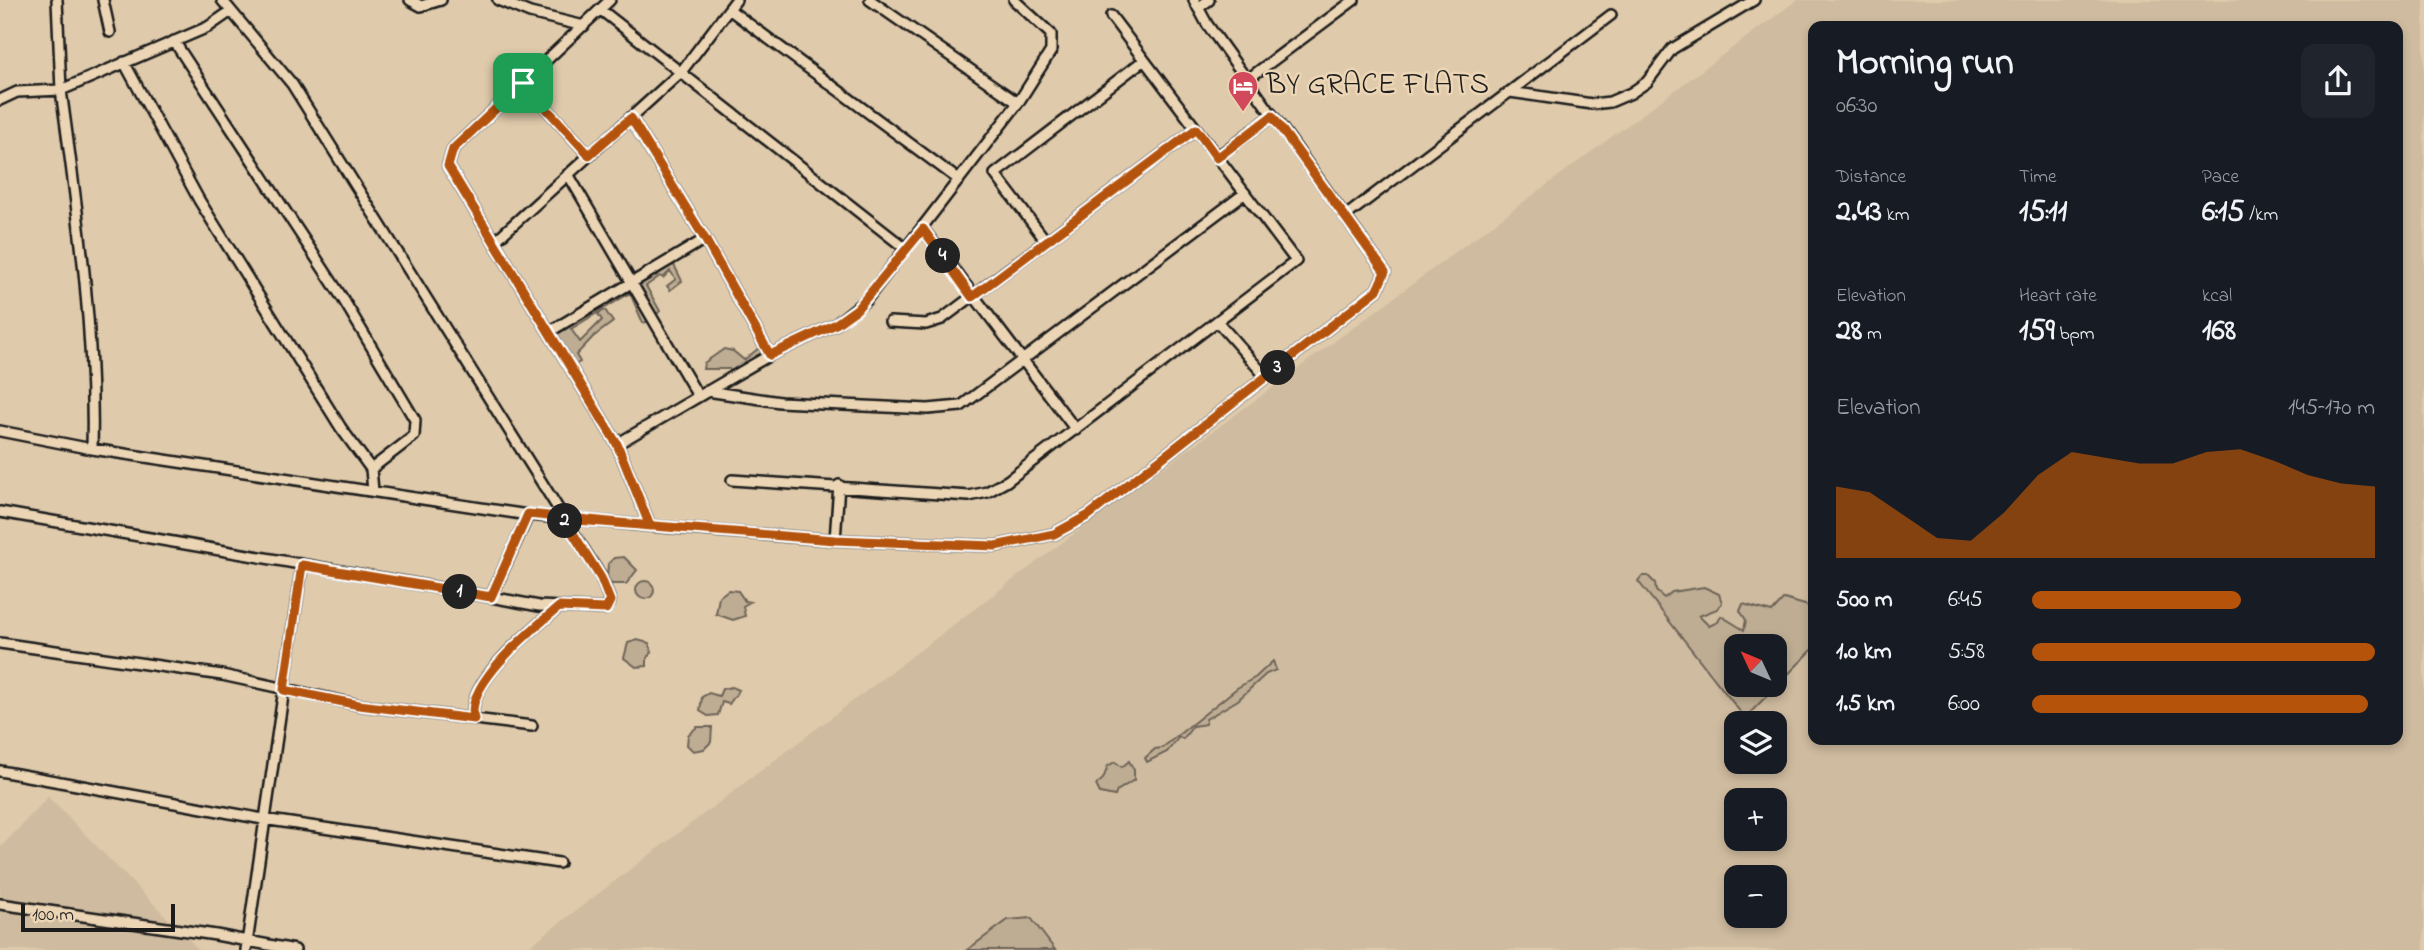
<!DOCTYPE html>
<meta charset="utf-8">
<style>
:root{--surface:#171b24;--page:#20242c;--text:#f1f3f6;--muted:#9ea1a6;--accent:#b45309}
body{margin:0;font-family:"Indie Flower",sans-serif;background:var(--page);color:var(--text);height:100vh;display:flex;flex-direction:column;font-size:26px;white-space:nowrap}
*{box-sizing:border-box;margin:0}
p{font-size:23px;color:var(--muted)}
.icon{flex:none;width:38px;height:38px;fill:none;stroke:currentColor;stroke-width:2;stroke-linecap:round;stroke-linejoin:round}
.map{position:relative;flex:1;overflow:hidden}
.panel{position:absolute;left:1808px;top:21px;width:595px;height:724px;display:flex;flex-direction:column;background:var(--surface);border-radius:14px;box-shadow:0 4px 10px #0003}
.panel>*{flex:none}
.needle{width:46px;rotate:314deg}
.buttons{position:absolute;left:1724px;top:634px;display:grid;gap:14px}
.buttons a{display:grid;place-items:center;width:63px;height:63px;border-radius:14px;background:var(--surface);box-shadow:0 4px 10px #0003;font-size:35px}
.scale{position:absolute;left:21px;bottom:18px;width:154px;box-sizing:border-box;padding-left:7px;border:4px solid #1c1c1c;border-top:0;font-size:19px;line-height:24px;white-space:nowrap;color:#1c1c1c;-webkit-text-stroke:5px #ebd5b4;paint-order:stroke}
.pin{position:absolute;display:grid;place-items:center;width:60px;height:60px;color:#fff;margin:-30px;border-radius:14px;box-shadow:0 4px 10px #0006}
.km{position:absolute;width:35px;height:35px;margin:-18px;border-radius:50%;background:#222;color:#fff;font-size:19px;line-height:35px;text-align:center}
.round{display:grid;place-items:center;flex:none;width:74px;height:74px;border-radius:14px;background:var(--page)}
.overview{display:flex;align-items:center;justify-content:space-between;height:119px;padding:0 28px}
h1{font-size:38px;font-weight:700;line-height:52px}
.stats{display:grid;grid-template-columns:repeat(3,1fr);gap:10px;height:119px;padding:7px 28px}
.stats div{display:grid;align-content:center}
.stats b{font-size:30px;font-weight:700}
.stats small{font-size:19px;font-weight:400}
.stats p{font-size:19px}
.chart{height:196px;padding:14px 28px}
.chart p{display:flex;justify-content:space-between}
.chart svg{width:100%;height:126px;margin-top:7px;fill:var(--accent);opacity:.7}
ul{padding:0 28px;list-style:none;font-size:23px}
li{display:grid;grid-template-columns:112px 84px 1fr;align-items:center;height:52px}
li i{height:18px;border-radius:9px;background:var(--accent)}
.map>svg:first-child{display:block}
</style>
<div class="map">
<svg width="2424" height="950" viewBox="0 0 2424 950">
<rect width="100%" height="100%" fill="#dfcaab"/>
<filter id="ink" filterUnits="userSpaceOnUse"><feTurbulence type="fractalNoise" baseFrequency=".0143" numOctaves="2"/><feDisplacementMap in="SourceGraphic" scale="14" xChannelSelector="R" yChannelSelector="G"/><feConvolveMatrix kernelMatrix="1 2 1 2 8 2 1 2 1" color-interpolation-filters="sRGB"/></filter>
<g filter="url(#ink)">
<!-- built -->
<path fill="#cfbb9f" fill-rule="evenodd" d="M1797,0H2424V950H524L1071,536ZM1813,26H2398V740H1813ZM1736,646H1774V684H1736ZM1736,723H1774V761H1736ZM1736,800H1774V838H1736ZM1736,877H1774V915H1736Z
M48,797L199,950H0V848Z"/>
<!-- green -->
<path fill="#bead93" stroke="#6d6458" stroke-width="2" fill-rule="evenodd" d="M673,263L682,281L670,290L667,286L676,279L670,271L663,278L660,276L646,286L660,311L656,315L638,286Z
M631,290L650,321L643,323L630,293L571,329L580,342L602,320L598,314L605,310L613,322L593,337L576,355L580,362L575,365L556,333Z
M759,348L763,352L752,363L733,373L729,369H703L704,363L724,349L733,351L744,360Z
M624,557L637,570L626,584H611L607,577L608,564L614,558Z
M1642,576H1648L1655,583L1656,591L1664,598L1672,592L1704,587L1719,594L1722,603L1717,609L1699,616L1709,626L1718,622L1721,616L1744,630L1746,620L1740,611L1743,604L1772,612L1784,599L1812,607L1813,649L1745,718L1638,581ZM1736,646H1774V684H1736Z
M636 590a9 9 0 1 1 18 0a9 9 0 1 1-18 0Z
M728,590L738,591L745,601L750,602L743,606L745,616L733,620L716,614L719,597Z
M637,640L649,643L652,652L647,658V666L636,667L624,658L628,643Z
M1273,661L1276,670L1266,674L1238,700L1206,719V724L1193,726L1183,739L1179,737L1167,752L1147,762L1145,758L1155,749L1162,748L1237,688L1256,677Z
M732,687L739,690L729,704L722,702L718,715L708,716L700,711L702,697L709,693L719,696L722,689Z
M697,727H712L711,742L704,749L693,751L687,745L688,735Z
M1129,761L1134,770V780L1117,791L1115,796L1100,793L1096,785L1103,779L1108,766L1115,762L1122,767Z
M1031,918L1055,950H967L1008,920Z"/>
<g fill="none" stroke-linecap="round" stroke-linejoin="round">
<!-- street casing -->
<g stroke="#1c1c1c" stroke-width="14">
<path id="street" d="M57,0L61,90L208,27L231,11
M103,0L110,32
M222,0L292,84L601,577L610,601L605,609L539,606L491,597
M410,0L421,6L441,0
M498,0L530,13L584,26
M610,0L453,149L448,166L617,444L650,526
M870,0L1018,103
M1198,8L1209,0
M601,10L906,249
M730,10L959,180
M174,41L343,299L415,420L414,436L371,469
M124,62L199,200L341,428L371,469L373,491
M1248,79L1354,0
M523,83L589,155
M1510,92L1592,104L1610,102L1631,93L1647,82L1672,49L1754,0
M0,100L17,92L61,90C77,209 95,328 92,449
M1217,157L1272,116
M568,174L698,396
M1347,215L1611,15
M923,229L1076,430
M705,239L770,355
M1046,241L995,174L1144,60
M494,242L681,72L736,0
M1217,321L1266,377
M890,322L926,324L942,319L1196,129
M549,332L705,239L631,118
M707,391L780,402L928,409L961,406L1245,193
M0,431L92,449L528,515L650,526L835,540L995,546L1054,534L1089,515L1377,290L1385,272L1207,24L1194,0
M617,444L770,355L836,324L866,300L1018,103L1051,51V34L1014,0
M732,480L969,496L987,492L1007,481L1296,261L1111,16
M0,512L491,597L528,515
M835,540L839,485
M0,643L222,675L359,705L532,726
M474,719C464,683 534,628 559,607
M0,771L263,819L559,863
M0,904L216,935L295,950
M246,950L302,565"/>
</g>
<!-- street -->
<use href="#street" stroke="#ebd5b4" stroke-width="9"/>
</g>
</g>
<g fill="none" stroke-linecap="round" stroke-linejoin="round" filter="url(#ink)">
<!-- route casing -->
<g stroke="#fff" stroke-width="14">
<path id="route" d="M523,83L453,149L448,166L617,444L650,526L528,514L491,597L302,565L284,690L359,705L474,719C464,684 534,628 559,607L606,609L610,601L601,578L564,519L835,540L995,546L1054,534L1089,515L1377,290L1385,272L1272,116L1217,158L1196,129L972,297L923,229L857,309L836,324L770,355L705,239L631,118L589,155L523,83"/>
</g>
<!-- route -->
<use href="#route" stroke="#b45309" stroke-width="9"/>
</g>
<!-- icons -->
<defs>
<g id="hotel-pin" transform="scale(1.575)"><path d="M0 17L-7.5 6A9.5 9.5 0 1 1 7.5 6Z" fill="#d1495b" stroke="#ebd5b4"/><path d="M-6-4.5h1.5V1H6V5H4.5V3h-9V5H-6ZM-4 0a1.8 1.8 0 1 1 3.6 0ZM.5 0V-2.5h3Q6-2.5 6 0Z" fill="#fff"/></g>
</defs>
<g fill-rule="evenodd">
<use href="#hotel-pin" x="1243" y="86"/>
</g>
<g text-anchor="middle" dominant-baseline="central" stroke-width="5" stroke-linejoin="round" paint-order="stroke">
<!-- poi labels -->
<g font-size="30" fill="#1c1c1c" stroke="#ebd5b4" text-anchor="start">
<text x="1266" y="86">BY GRACE FLATS</text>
</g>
</g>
</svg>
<div class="buttons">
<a><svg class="needle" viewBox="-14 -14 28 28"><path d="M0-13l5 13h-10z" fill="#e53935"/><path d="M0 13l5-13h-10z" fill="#9ea1a6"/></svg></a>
<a><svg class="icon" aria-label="layers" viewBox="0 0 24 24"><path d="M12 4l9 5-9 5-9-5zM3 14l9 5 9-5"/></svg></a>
<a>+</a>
<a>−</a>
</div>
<div class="scale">100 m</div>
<div class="pin" style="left:523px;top:83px;background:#1e9e55"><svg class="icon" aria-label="arrive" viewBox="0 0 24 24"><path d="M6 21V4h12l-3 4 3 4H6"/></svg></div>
<b class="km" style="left:460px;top:592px">1</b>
<b class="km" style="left:565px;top:521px">2</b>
<b class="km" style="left:1278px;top:368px">3</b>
<b class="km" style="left:943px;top:256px">4</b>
<section class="panel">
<div class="overview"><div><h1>Morning run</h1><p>06:30</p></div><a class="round"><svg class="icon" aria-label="share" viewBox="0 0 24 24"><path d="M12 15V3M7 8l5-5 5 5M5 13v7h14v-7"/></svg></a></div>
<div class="stats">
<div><p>Distance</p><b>2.43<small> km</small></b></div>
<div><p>Time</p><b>15:11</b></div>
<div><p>Pace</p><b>6:15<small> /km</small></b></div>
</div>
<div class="stats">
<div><p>Elevation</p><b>28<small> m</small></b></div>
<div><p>Heart rate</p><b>159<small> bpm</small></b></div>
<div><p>kcal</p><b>168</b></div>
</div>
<div class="chart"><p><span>Elevation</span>145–170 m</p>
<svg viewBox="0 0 160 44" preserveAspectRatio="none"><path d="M0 44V19L10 21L20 29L30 37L40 38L50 28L60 15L70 7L80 9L90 11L100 11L110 7L120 6L130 10L140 15L150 18L160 19V44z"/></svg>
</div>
<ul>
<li><b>500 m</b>6:45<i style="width:61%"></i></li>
<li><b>1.0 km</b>5:58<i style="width:100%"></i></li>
<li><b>1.5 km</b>6:00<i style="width:98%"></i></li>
</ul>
</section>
</div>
